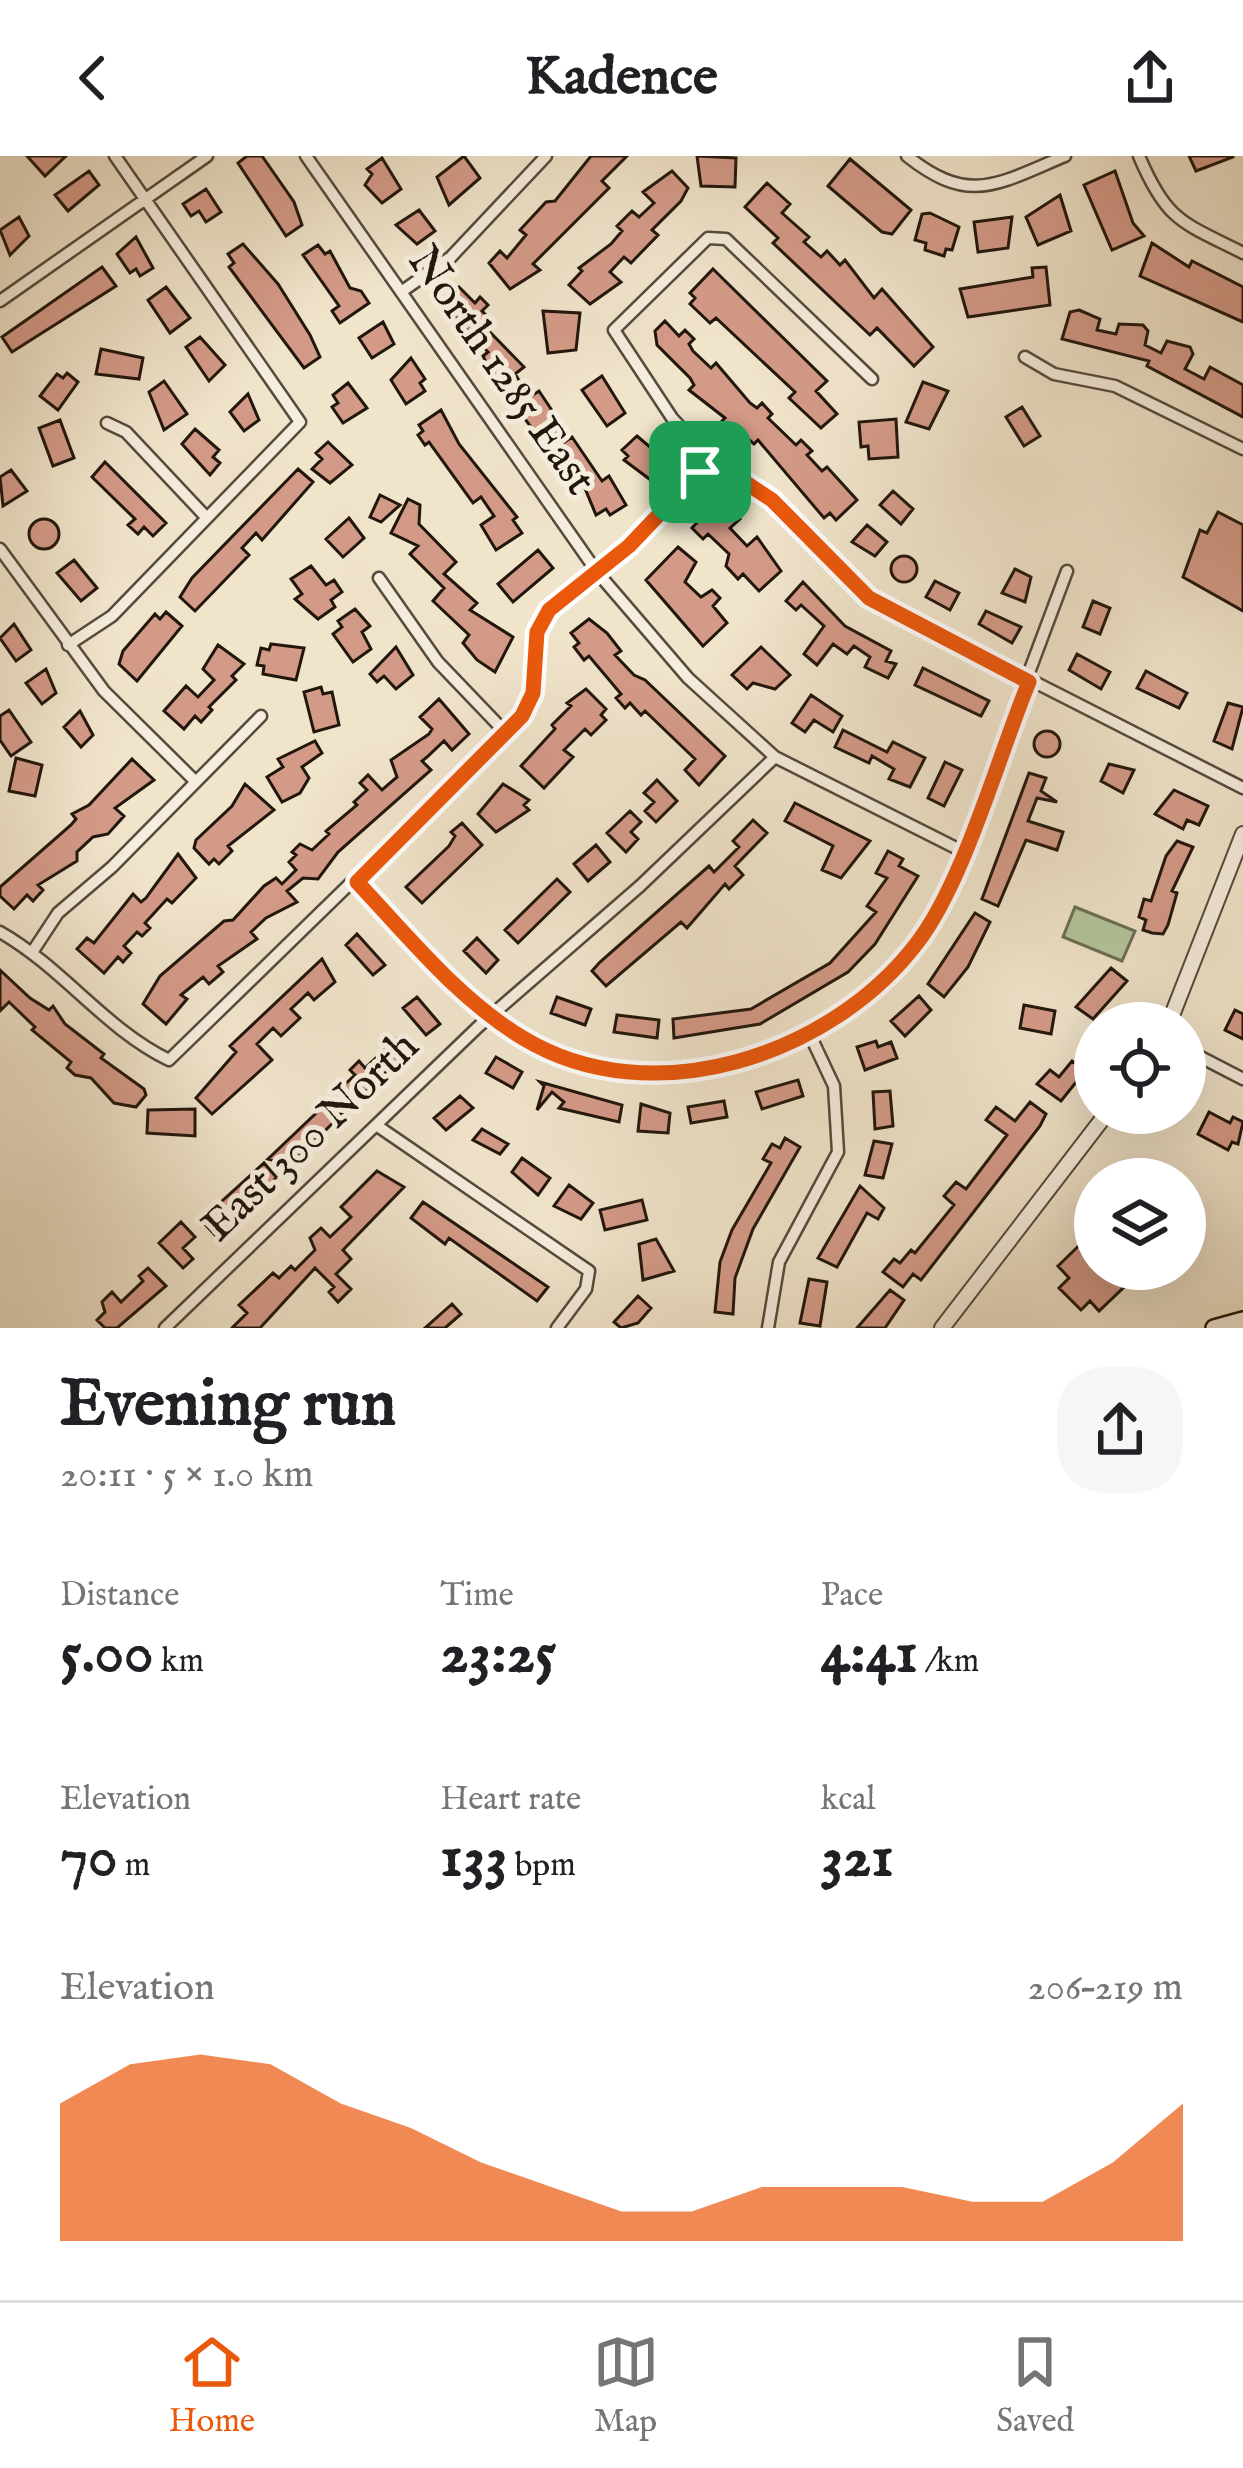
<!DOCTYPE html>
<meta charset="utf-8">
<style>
:root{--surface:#fff;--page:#f6f6f6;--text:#202124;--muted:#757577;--line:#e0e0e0;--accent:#ea580c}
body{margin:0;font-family:"IM FELL English",serif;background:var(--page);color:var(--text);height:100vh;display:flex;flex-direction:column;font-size:45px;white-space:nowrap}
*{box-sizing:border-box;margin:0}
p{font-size:39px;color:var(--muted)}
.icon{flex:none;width:66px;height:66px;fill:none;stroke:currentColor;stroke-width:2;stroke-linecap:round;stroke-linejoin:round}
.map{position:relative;height:1172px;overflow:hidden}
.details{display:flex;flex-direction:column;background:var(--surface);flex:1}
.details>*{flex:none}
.fabs{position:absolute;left:1074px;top:846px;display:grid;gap:24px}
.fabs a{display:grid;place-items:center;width:132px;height:132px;border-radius:50%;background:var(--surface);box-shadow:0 12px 48px #0002;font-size:60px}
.pin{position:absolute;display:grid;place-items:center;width:102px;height:102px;color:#fff;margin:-51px;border-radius:24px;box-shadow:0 6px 18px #0006}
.round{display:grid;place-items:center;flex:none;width:126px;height:126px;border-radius:48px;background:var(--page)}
.head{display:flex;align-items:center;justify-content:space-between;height:204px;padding:0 60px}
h1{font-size:66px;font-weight:800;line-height:90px}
.figures{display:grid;grid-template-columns:repeat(3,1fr);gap:18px;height:204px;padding:12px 60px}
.figures div{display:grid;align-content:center}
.figures b{font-size:60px;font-weight:800}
.figures small{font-size:33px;font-weight:400}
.figures p{font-size:33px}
.chart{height:336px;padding:24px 60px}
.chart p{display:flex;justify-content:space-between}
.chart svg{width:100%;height:216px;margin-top:12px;fill:var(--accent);opacity:.7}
header{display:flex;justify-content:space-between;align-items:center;height:156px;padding:0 60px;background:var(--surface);font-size:54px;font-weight:800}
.dock{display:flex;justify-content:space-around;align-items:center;height:168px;border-top:3px solid var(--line);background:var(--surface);font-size:33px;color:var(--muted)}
.dock a{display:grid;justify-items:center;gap:6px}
.dock .active{color:var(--accent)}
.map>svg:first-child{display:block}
</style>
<header><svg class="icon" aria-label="back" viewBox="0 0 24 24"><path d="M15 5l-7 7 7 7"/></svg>Kadence<svg class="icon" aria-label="share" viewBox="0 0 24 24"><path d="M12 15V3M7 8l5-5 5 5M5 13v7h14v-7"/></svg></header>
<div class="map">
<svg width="1243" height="1172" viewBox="0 0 1243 1172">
<rect width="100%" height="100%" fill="#f0e4cb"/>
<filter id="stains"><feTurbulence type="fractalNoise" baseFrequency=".00167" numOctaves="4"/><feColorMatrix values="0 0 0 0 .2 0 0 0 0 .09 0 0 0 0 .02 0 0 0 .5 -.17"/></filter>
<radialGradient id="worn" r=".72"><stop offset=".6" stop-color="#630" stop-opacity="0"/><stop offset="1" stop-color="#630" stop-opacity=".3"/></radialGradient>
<!-- green -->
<path fill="#b4c59c" stroke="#6a6e54" stroke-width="3" d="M1075,751L1135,775L1122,805L1063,781Z"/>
<!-- building -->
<path fill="#d49a88" stroke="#21160c" stroke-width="3" d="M27,0H66L45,20Z
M247,0H262L294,46L302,69L286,80L238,7Z
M464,0L480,22L449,49L437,21Z
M591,0H627L602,25L609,32L533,108L540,114L510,133L489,107L500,95L507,102L526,79L520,74L546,46L555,45Z
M697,0L736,2L735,31L701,30Z
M1189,0H1233V1L1196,15Z
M382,2L401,33L382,47L365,29L372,18L367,13Z
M850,3L911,54L892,78L882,76L828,30Z
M89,15L99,29L68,55L55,39Z
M672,15L688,32L681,45L652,74L658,79L631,107L624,101L610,116L621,126L590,148L569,129L582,115L579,112L611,88L622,75L617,70L632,55L639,61L654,47L643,36Z
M1115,15L1133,67L1144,80L1112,94L1084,29Z
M767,27L790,48L782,57L809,81L804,86L821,101L827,95L840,109L845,104L874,142L882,133L933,191L914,210L877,172L870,179L773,87L778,82L745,51Z
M206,33L221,56L206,66L199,55L191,60L183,48Z
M1060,39L1071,75L1038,89L1026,61Z
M419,54L435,75L417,88L396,69Z
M930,57L959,71L952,94L946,93L944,100L925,94L926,87L915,84L922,58Z
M19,61L29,80L10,99L0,74Z
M1012,61L1008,92L978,96L974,66Z
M136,81L153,112L140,120L136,113L130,117L117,98Z
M1152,87L1189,111L1192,105L1243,131V166L1140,120Z
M243,88L278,128L310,179L320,201L304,212L229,111L234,107L228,98Z
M318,89L325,98L330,95L350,132L361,135L369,147L340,167L332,155L339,150L303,99Z
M102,111L116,130L12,196L2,181Z
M1046,111L1050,149L968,161L960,133L1033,121L1032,112Z
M713,113L827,225L816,235L837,258L821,272L789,242L795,236L716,162L710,167L690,148L695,142L690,137Z
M166,131L190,162L170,177L148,144Z
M459,131L475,147L480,141L488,149L482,155L489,162L487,173L524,211L515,218L530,241L539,235L557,262L549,267L563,287L572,281L602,325L609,320L626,349L610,359L606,353L596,359L579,318L570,324L491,217L483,200L488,196L450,156L444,144Z
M1079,154L1100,163L1097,174L1116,178L1119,168L1143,169L1148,175L1145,189L1161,197L1167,185L1190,191L1193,198L1185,213L1204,223L1210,211L1243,229V261L1147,210L1149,205L1062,183L1070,156Z
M543,155L580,157L576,194L548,197Z
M665,165L679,180L685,174L694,183L689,188L693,195L711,212L716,207L750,247L757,252L762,247L772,258L768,262L796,289L801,284L812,295L807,299L822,315L827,311L857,344L836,364L830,357L824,362L758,284L754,288L744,279L735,281L721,266L725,262L689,234L694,229L690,222L657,189L655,175Z
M383,166L394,188L372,202L359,182Z
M200,181L225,209L209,225L186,191Z
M101,193L143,202L139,223L96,218Z
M411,202L425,223L420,227L425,235L406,248L391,224Z
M67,217L78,226L58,254L40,240L57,218L63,222Z
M602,220L625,257L607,270L582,234Z
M164,225L187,258L164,274L149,236Z
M923,226L948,235L929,273L906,266Z
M348,227L367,252L343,267L332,251L338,247L333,239Z
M248,238L259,264L244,275L230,256Z
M1022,251L1040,280L1024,290L1006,261Z
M441,254L459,288L517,361L513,364L522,377L496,394L481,369L494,360L481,341L473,347L429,286L425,289L418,279L423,275L419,269Z
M896,263L898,301L869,303L868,290L861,291L859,266Z
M60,264L74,302L53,310L39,272Z
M195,273L219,294L213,301L220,307L210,319L182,288Z
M637,280L670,308L652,325L624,304L628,300L622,294Z
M328,286L352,309L330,327L312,313L322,303L316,297Z
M105,306L166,367L153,380L144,371L138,378L128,369L135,363L92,321Z
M298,313L313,326L262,384L256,377L242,392L249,399L195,455L180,441L192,422Z
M11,314L27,335L3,350L0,321Z
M893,335L913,353L901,368L880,349Z
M380,339L400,349L381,366L370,361Z
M720,342L740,363L730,372L747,390L757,381L781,415L759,435L743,418L738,423L726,410L729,398L708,378L703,383L692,372Z
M408,343L420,349L419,368L456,406L444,418L477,447L470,454L513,481L495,516L477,504L463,487L469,479L433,445L444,432L410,398L418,390L391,377Z
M1218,356L1243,369V455L1183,421L1200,374L1207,377Z
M349,362L364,382L343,401L326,383Z
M29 378a15 15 0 1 1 30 0a15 15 0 1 1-30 0Z
M867,369L887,386L875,400L852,386Z
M678,391L696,406L685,426L701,441L712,434L720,442L713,450L727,467L703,490L646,424Z
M538,394L553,412L513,446L498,428Z
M891 413a13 13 0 1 1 26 0a13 13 0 1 1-26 0Z
M74,404L97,432L81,445L57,417Z
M311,410L326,429L334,424L342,436L331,444L335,451L318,463L295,443L302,438L291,423Z
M1015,413L1031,421L1025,446L1002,437Z
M935,425L959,437L950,454L926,441Z
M803,426L845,470L891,495L886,505L896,508L888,522L865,511L870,501L854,490L847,498L833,488L817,509L804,498L824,470L801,449L796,454L786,445Z
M1093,445L1110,452L1100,478L1083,471Z
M355,453L370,470L362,476L371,493L353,506L333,478L342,471L338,465Z
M986,455L1021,471L1012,487L979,468Z
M166,456L182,470L137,525L119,508L123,495L155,458L160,463Z
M589,463L607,477L621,495L615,499L634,519L645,524L725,600L699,629L685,614L695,603L645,555L641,559L630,547L625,552L616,542L621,538L589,500L584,504L574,491L579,487L571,477Z
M14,468L31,494L16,505L0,482Z
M271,488L304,492L296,524L263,518L264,510L257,509L261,492L269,494Z
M218,489L244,508L232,520L236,524L209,551L212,554L201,566L195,560L184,573L164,555L186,530L198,541L214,524L203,513Z
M396,491L413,519L396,533L384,520L377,526L370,518Z
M761,491L790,519L775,533L753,527L747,533L732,519Z
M1077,498L1110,516L1101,533L1069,514Z
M923,512L989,545L981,560L915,529Z
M46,513L56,537L42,548L26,527Z
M1146,515L1187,537L1179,552L1137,532Z
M321,531L323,538L332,536L339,569L314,576L304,536Z
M586,533L606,553L601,559L606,564L591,579L585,573L564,594L573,601L544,632L521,610L555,573L552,569L571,550L567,547Z
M811,539L842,560L833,576L814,564L805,576L792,567Z
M439,543L469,578L452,594L444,585L427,601L422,605L431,614L338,696L318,723L303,722L287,735L297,746L266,762L251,776L257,783L218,810L223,816L209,828L203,821L181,839L187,843L166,868L143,848L160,820L224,765L233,764L264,730L276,722L282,728L296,714L289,706L296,699L292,696L300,688L312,694L329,678L326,675L357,649L354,646L367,634L360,627L368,619L382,634L397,621L391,604L429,578L432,573L420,561Z
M1228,547L1243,551L1232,593L1214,585Z
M9,554L31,586L11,600L0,584V560Z
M80,555L93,579L81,591L64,571Z
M843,574L887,596L893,586L925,602L910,631L889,623L894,613L872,600L869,607L835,591Z
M1034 588a13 13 0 1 1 26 0a13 13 0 1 1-26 0Z
M315,585L322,597L302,611L309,622L300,637L282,646L267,621L283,611L278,603Z
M16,602L42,609L35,640L9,635Z
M132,603L154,624L115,652L124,660L108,678L93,681L77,696V705L38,729L43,734L33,745L27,739L14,753L0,740V731L71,669L76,663L72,658L89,649Z
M945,606L962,614L944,650L928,642Z
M1109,608L1134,614L1123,637L1101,625Z
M1029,617L1046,622L1041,635L1057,646L1037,642L1028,665L1063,676L1057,694L1026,684L998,750L982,743Z
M657,624L677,645L656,666L645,655L654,646L644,637Z
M245,628L274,654L228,690L232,695L219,708L214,703L209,708L194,692L196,684L232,650Z
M503,628L529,644L524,649L529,654L496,676L478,658Z
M1174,634L1208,650L1199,669L1187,664L1183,673L1155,658Z
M795,647L870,685L841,722L822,714L833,690L785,665Z
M630,655L641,666L631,676L638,683L626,696L607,677Z
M753,664L767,677L735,710L743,719L729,733L725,728L687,772L681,766L606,830L592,815L600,806L709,710L714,716L739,691L733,685Z
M462,667L482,689L422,747L406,731L449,690L455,680L451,676Z
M1177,685L1193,691L1172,735L1177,737L1168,769L1163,778L1152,777L1143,774L1146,764L1139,761L1144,743L1151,745L1166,700Z
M596,689L610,706L588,725L574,708Z
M888,695L903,703L899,710L918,720L875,788L848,816L760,868L674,882L673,863L751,853L830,807L876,756L867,750L887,722L876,717Z
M178,698L196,722L172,747L167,743L145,767L150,772L142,780L137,776L124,790L131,797L123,806L118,801L104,817L77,793L87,782L94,787L133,738L141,746L146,742Z
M557,723L570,736L518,787L505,774Z
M975,757L990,766L968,811L944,841L928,828Z
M357,778L385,809L373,819L346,789Z
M477,782L498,804L486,817L464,795Z
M322,803L335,826L314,844L308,837L291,853L300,862L281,880L273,872L257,888L272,904L212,958L196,942L236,896L230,890Z
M1111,812L1127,825L1093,863L1076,851Z
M0,814L30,842L49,854L53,850L65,868L104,898L101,902L144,933L146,939L136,951L114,947L91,922L75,919L67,912L71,906L32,874L35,871L9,846L0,855Z
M919,840L931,854L905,880L891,865Z
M417,841L440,868L426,879L403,852Z
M557,841L591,853L585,869L551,857Z
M1024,849L1055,855L1051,878L1020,872Z
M1235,854L1243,858V883L1225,874Z
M617,859L659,864L657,882L614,876Z
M397,882L409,894L356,945L342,931L355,919L350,914L359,905L365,912Z
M876,885L878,891L891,886L897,902L865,914L857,891Z
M496,901L522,916L513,932L486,917Z
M1072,905L1085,915L1061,945L1037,928L1050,914L1059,921Z
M798,924L803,940L762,953L756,936Z
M540,926L622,949L619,966L559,952L564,946L552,936L537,954L544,930Z
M890,935L893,970L875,973L873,936Z
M460,940L473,952L446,974L434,962Z
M330,944L342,958L290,1009L268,1003Z
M724,945L727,961L691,967L688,951Z
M1030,946L1046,958L1040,970L921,1124L913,1118L903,1131L883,1116L894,1103L900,1107L911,1094L915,1097L954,1049L944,1040L956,1026L966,1033L1007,979L986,964L996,951L1015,965Z
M641,948L670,957L668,977L638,975Z
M195,953V980L147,977L148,954Z
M1209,956L1230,967L1233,961L1243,966L1238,988L1232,986L1228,994L1198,978Z
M482,973L508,988L500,998L473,984Z
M785,982L800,991L753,1073L735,1122L733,1158L715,1156L720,1106L732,1074L771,1007L763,1003L772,988L780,992Z
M874,985L892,988L883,1022L865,1019Z
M522,1002L550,1022L538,1039L512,1016Z
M264,1007L276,1021L270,1031L215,1079L201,1064Z
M377,1015L404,1031L343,1094L351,1103L336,1118L351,1133L338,1146L329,1136L334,1131L315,1112L260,1172H232L247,1157L239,1149L273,1117L279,1122L291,1110L295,1114L315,1094L310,1082L321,1072L330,1081L351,1061L341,1051Z
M569,1029L593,1047L581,1063L554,1050Z
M860,1030L884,1052L878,1063L867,1057L837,1111L818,1102Z
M642,1044L647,1064L605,1074L600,1054Z
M423,1046L548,1131L537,1145L449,1082L445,1088L411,1062Z
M181,1066L195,1081L183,1092L193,1103L183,1112L159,1087Z
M1095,1074V1113H1143L1099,1155L1090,1145L1081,1154L1059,1132L1069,1122L1058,1110Z
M656,1083L674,1115L643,1124L639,1088Z
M148,1112L166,1130L117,1172H105L97,1164L105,1156L102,1146L112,1136L121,1146L143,1125L139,1120Z
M809,1123L827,1126L820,1170L800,1167Z
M890,1134L904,1144L885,1172H857Z
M638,1140L651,1152L638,1167L621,1172L614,1166Z
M452,1148L461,1158L445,1172H425Z"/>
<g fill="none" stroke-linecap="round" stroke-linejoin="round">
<!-- minor casing -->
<g stroke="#554a3c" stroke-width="15">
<path id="minor" d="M306,0L597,416L688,522L775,601L962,695
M907,0C970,50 997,28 1065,0
M1139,0C1167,66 1182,66 1243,97
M401,136L451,101L546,0
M0,145L207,0
M1025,201L1054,218L1115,230L1243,293
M872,223L726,83L708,82L614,174L672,262L711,304L772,344L869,442L1243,632
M107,267L126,276L206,361
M0,393L104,535L196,626
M379,422L438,506L506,577
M68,489L112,460L300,266L115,0
M357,726C409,780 459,843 524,883C547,896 576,903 602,908C744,936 868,864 943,746L1067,415
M0,776C63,812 105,873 169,904L522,560L533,537L537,475L549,454L629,390L711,304
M33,795L58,757L112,711L261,560
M1185,893L1243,923
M376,969L589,1115L586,1133L557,1172
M165,1172L479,870L640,730L775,601
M768,1172L779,1106L838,996L834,930L810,879"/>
</g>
<!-- tertiary casing -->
<g stroke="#554a3c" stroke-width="18">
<path id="tertiary" d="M1169,867L1243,678
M942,1172L1107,957"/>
</g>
<!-- secondary casing -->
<g stroke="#21160c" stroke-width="20">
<path id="secondary" d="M1214,1172L1243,1164"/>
</g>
<!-- minor -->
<use href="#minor" stroke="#f5eddd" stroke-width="10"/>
<!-- tertiary -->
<use href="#tertiary" stroke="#f5eddd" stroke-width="14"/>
<!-- secondary -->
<use href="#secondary" stroke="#f5eddd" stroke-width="15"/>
</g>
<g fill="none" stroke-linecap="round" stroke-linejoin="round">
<!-- route casing -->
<g stroke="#fff" stroke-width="24">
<path id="route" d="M711,304L772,344L869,442L1029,526C998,601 964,726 917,787C832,899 652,960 523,882C458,843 408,780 357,726L522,560L533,537L537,476L549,454L629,390Z"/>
</g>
<!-- route -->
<use href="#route" stroke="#ea580c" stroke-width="15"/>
</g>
<g text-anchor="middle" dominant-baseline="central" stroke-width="10" stroke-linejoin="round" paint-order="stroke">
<!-- street labels -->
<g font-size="45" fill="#21160c" stroke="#f5eddd">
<text transform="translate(501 215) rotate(55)">North 1285 East</text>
<text transform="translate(311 981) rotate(-44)">East 300 North</text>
</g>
</g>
<rect width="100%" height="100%" filter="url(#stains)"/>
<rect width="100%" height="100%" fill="url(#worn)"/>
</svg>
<div class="fabs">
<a><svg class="icon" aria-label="locate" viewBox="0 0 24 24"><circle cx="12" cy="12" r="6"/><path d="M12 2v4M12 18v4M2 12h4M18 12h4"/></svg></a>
<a><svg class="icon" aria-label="layers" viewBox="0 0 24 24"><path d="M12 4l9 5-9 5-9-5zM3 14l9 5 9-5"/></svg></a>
</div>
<div class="pin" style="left:700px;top:316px;background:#1e9e55"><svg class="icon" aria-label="arrive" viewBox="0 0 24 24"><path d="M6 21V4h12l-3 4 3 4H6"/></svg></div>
</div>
<section class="details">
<div class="head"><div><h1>Evening run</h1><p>20:11 · 5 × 1.0 km</p></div><a class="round"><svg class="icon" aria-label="share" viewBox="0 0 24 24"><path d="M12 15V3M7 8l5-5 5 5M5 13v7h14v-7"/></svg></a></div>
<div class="figures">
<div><p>Distance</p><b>5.00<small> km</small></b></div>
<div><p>Time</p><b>23:25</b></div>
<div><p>Pace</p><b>4:41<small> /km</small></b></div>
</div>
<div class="figures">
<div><p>Elevation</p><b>70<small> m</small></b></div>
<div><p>Heart rate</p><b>133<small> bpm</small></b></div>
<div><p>kcal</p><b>321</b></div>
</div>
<div class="chart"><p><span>Elevation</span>206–219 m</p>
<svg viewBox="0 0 160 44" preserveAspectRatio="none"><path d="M0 44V16L10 8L20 6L30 8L40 16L50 21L60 28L70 33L80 38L90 38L100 33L110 33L120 33L130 36L140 36L150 28L160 16V44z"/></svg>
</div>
</section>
<nav class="dock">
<a class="active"><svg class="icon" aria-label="home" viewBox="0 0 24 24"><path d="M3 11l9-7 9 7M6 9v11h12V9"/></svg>Home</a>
<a><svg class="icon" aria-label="map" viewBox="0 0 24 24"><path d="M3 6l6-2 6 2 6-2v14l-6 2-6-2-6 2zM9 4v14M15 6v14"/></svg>Map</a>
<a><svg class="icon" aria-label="saved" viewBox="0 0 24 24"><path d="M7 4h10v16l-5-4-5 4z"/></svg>Saved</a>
</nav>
